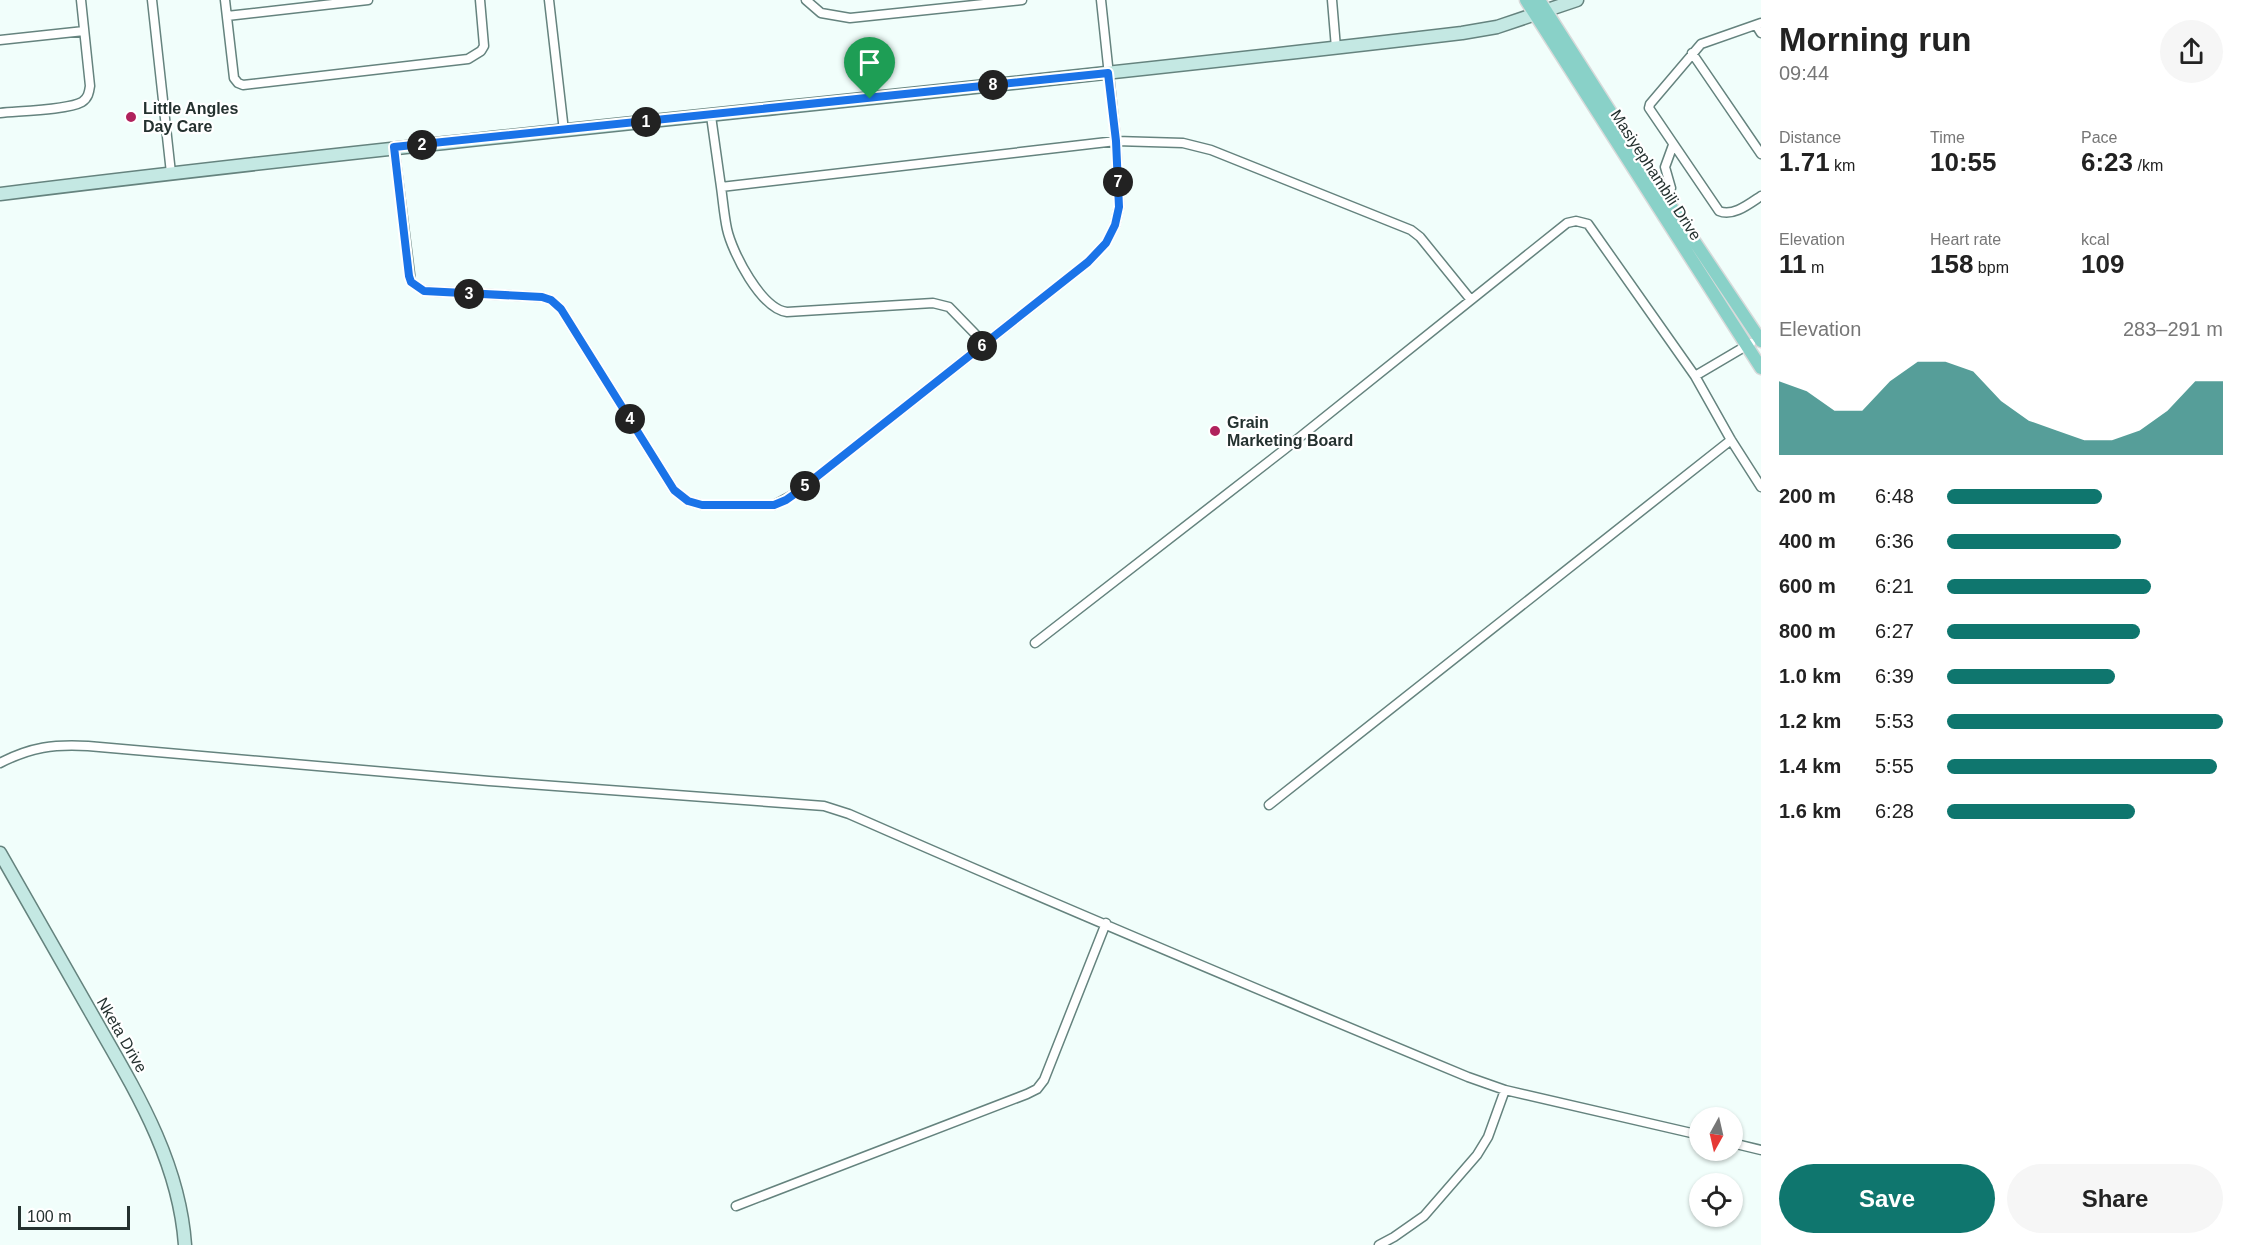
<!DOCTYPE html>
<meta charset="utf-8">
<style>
:root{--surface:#fff;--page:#f6f6f6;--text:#222;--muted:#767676;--accent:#0f766e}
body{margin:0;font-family:Helvetica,sans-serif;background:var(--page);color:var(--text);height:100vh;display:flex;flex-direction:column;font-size:22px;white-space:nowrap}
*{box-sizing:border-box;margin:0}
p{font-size:20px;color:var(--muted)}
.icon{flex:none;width:33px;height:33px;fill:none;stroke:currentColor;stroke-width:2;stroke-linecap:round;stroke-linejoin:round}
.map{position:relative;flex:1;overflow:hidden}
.details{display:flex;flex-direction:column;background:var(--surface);width:480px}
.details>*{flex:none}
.needle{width:39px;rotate:188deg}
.controls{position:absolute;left:1689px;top:1107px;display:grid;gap:12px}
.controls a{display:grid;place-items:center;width:54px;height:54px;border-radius:50%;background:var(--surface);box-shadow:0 2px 4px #0004;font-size:30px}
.scale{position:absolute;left:18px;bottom:15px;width:112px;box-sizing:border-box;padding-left:6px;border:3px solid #24312f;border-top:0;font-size:16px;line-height:21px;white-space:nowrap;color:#24312f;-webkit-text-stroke:4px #fff;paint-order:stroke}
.pin{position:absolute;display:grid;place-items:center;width:51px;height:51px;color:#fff;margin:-62px -26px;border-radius:50% 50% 50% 0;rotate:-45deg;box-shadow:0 0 6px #0007}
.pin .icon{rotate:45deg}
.km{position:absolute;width:30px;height:30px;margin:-15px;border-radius:50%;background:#222;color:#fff;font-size:16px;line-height:30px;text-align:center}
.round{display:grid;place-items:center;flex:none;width:63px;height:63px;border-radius:32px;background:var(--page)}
.headline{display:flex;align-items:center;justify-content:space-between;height:102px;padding:0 18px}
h1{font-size:33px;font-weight:700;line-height:45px}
.figures{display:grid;grid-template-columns:repeat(3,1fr);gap:9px;height:102px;padding:6px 18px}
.figures div{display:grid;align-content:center}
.figures b{font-size:26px;font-weight:700}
.figures small{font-size:16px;font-weight:400}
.figures p{font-size:16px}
.chart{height:168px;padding:12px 18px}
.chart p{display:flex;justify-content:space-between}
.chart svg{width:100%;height:108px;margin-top:6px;fill:var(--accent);opacity:.7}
.action{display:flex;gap:12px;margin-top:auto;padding:12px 18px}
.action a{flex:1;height:69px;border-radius:36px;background:var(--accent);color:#fff;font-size:24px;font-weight:700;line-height:69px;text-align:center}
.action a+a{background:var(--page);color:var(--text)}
ul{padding:0 18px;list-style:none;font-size:20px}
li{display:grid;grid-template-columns:96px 72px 1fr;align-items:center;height:45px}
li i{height:15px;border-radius:8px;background:var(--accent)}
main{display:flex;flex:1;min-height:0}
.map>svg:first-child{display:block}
</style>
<main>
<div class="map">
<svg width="1761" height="1245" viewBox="0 0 1761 1245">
<rect width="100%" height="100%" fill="#f1fefb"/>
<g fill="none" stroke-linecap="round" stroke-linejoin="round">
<!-- street casing -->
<g stroke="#65837e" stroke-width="11">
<path id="street" d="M152,0L171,173
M225,0L234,78L238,83L243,85L468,59L481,51L484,46L480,0
M549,0L564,131
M806,0L821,13L850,18L1022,0
M1332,0L1336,48
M227,16L368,0
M1761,23L1701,44L1650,104L1649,108L1719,211C1733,217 1749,204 1761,196
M1756,25L1761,33
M0,40L84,31
M1692,53L1761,154
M0,113C18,111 68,110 82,102C88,98 89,93 90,86L81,0
M711,116L721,187L1116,141L1183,143L1211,150L1411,230L1420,237L1471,300L1567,223L1576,221L1588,224L1695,376L1731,440L1761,487
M394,147L411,282L424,291L542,297L551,300L561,309L674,490L688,501L702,505H774L796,493L1088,262L1106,243L1115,225L1119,207L1116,141L1101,0
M721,187C723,201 724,215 727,229C732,252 761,309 787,312L933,303L949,307L985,344
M1666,199L1671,188L1665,167L1673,145
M1695,376L1751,343
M1035,643L1285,449L1471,300
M0,763C31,747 54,744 88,746L489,781L824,806L849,814C1054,904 1261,991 1468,1077L1505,1090L1700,1135
M1269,805L1731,440
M1732,1143L1761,1150
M736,1206L1027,1094L1037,1089L1044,1080L1106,923
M1379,1245L1394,1237L1424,1216L1477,1155L1488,1137L1505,1090"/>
</g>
<!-- secondary casing -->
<g stroke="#65837e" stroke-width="15">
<path id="secondary" d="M0,194C486,134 975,91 1462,33L1497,27L1577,0
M0,853C30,906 60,959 90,1011C132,1085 179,1158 185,1245"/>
</g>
<!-- primary casing -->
<g stroke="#d8dada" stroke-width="15">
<path id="primary" d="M1526,0L1761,368
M1539,0L1666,199L1761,341"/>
</g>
<!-- street -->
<use href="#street" stroke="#fff" stroke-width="8"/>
<!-- secondary -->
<use href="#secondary" stroke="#c4e8e3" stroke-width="12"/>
<!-- primary -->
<use href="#primary" stroke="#89d1c8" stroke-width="12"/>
</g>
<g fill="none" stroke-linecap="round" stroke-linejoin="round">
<!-- route casing -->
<g stroke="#fff" stroke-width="12">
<path id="route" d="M1108,73L1116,141L1119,207L1115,225L1106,243L1088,262L796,493L786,500L774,505H702L688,501L674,490L561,309L551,300L542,297L424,291L411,282L409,276L394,147Z"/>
</g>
<!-- route -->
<use href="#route" stroke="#1a73e8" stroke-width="8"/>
</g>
<!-- markers -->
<g fill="#b0225c" stroke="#fff" stroke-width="2">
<circle cx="131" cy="117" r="6"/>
<circle cx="1215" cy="431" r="6"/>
</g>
<g text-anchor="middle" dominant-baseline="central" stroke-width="4.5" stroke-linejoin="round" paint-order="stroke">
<!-- poi labels -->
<g font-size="16" font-weight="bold" fill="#24312f" stroke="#fff" text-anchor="start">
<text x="143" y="108">Little Angles<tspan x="143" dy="18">Day Care</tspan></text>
<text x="1227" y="422">Grain<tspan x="1227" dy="18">Marketing Board</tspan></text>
</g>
<!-- street labels -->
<g font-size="16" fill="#24312f" stroke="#fff">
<text transform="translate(1656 175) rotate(57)">Masiyephambili Drive</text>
<text transform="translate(122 1035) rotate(60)">Nketa Drive</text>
</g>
</g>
</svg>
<div class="controls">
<a><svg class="needle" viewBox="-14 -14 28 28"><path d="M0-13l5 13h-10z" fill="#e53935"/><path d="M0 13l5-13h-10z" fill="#767676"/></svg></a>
<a><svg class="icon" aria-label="locate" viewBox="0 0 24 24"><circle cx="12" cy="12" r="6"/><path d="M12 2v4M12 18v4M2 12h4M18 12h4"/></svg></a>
</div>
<div class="scale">100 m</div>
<div class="pin" style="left:870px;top:99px;background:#1e9e55"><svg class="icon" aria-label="arrive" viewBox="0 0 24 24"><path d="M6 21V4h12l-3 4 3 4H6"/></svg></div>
<b class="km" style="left:646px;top:122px">1</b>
<b class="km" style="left:422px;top:145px">2</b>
<b class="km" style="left:469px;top:294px">3</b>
<b class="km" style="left:630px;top:419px">4</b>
<b class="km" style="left:805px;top:486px">5</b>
<b class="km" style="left:982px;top:346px">6</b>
<b class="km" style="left:1118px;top:182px">7</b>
<b class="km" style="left:993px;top:85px">8</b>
</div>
<section class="details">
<div class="headline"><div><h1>Morning run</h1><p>09:44</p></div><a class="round"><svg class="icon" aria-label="share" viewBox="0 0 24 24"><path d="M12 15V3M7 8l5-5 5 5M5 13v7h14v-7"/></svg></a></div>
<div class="figures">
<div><p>Distance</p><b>1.71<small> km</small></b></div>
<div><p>Time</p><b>10:55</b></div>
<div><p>Pace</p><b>6:23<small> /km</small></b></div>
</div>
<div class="figures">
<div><p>Elevation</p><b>11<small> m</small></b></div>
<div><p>Heart rate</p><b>158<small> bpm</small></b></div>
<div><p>kcal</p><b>109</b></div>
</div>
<div class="chart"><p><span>Elevation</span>283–291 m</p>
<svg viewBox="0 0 160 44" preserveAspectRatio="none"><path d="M0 44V14L10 18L20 26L30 26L40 14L50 6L60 6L70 10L80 22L90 30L100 34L110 38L120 38L130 34L140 26L150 14L160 14V44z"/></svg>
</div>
<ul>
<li><b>200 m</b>6:48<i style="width:56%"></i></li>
<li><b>400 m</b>6:36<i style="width:63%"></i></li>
<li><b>600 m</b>6:21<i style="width:74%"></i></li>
<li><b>800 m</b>6:27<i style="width:70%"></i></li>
<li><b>1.0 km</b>6:39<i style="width:61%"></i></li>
<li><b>1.2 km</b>5:53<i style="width:100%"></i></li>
<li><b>1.4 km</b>5:55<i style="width:98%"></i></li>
<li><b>1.6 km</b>6:28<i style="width:68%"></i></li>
</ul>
<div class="action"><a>Save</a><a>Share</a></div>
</section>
</main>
